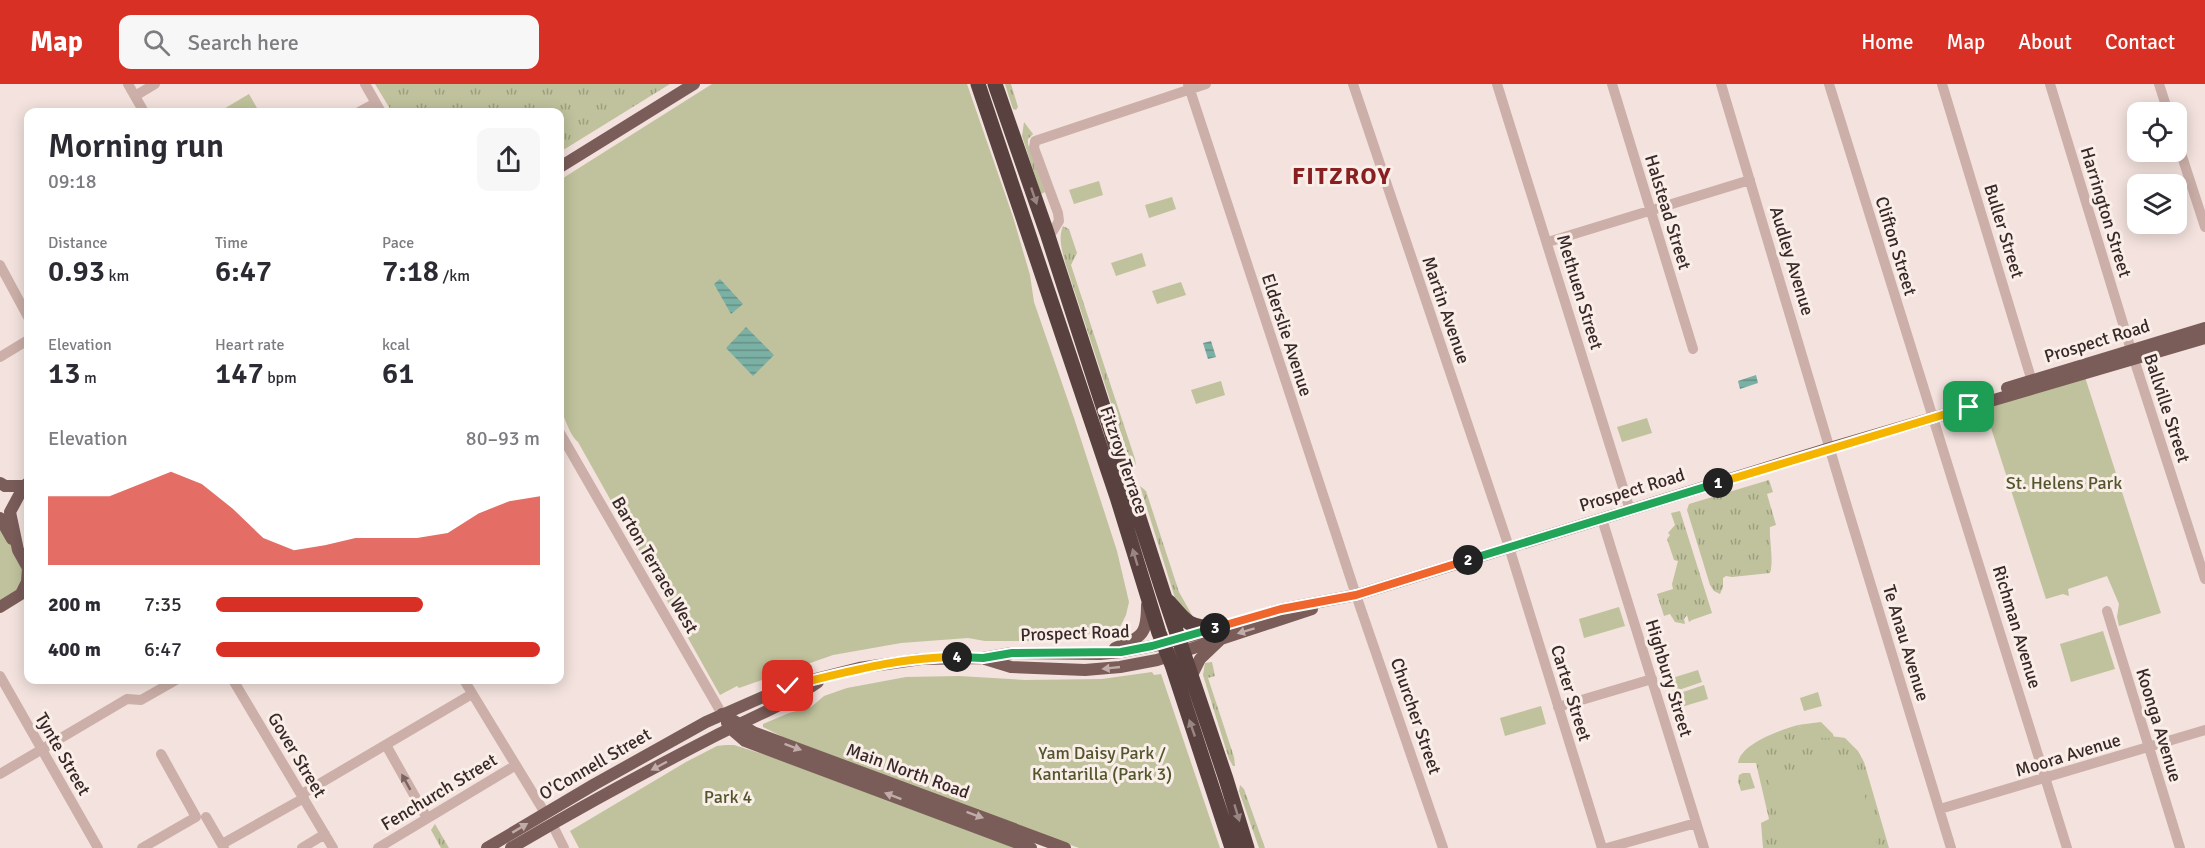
<!DOCTYPE html>
<meta charset="utf-8">
<style>
:root{--surface:#fff;--page:#f7f7f7;--text:#2b2b33;--muted:#7c7c81;--accent:#d93025}
body{margin:0;font-family:Signika,sans-serif;background:var(--page);color:var(--text);height:100vh;display:flex;flex-direction:column;font-size:22px;white-space:nowrap}
*{box-sizing:border-box;margin:0}
p{font-size:20px;color:var(--muted)}
.icon{flex:none;width:33px;height:33px;fill:none;stroke:currentColor;stroke-width:2;stroke-linecap:round;stroke-linejoin:round}
.map{position:relative;flex:1;overflow:hidden}
.drawer{position:absolute;left:24px;top:24px;width:540px;height:576px;display:flex;flex-direction:column;background:var(--surface);border-radius:12px;box-shadow:0 3px 15px #0003}
.drawer>*{flex:none}
.tools{position:absolute;left:2127px;top:18px;display:grid;gap:12px}
.tools a{display:grid;place-items:center;width:60px;height:60px;border-radius:12px;background:var(--surface);box-shadow:0 3px 15px #0003;font-size:30px}
.pin{position:absolute;display:grid;place-items:center;width:51px;height:51px;color:#fff;margin:-26px;border-radius:12px;box-shadow:0 3px 9px #0006}
.km{position:absolute;width:30px;height:30px;margin:-15px;border-radius:50%;background:#222;color:#fff;font-size:16px;line-height:30px;text-align:center}
.round{display:grid;place-items:center;flex:none;width:63px;height:63px;border-radius:12px;background:var(--page)}
.summary{display:flex;align-items:center;justify-content:space-between;height:102px;padding:0 24px}
h1{font-size:33px;font-weight:600;line-height:45px}
.metrics{display:grid;grid-template-columns:repeat(3,1fr);gap:9px;height:102px;padding:6px 24px}
.metrics div{display:grid;align-content:center}
.metrics b{font-size:30px;font-weight:600}
.metrics small{font-size:16px;font-weight:400}
.metrics p{font-size:16px}
.chart{height:168px;padding:12px 24px}
.chart p{display:flex;justify-content:space-between}
.chart svg{width:100%;height:108px;margin-top:6px;fill:var(--accent);opacity:.7}
ul{padding:0 24px;list-style:none;font-size:20px}
li{display:grid;grid-template-columns:96px 72px 1fr;align-items:center;height:45px}
li i{height:15px;border-radius:8px;background:var(--accent)}
header{display:flex;align-items:center;gap:36px;box-sizing:border-box;height:84px;padding:0 30px;background:var(--accent);color:#fff}
header strong{font-size:28px}
nav{display:flex;gap:33px;margin-inline-start:auto;font-size:21px}
.search{width:420px;height:54px;background:var(--page);display:flex;align-items:center;gap:15px;box-sizing:border-box;padding:0 21px;border-radius:12px;color:var(--muted);font-size:22px}
.map>svg:first-child{display:block}
</style>
<header>
<strong>Map</strong>
<div class="search"><svg class="icon" aria-label="search" viewBox="0 0 24 24"><circle cx="10" cy="10" r="6"/><path d="M15 15l6 6"/></svg>Search here</div>
<nav><a>Home</a><a>Map</a><a>About</a><a>Contact</a></nav>
</header>
<div class="map">
<svg width="2205" height="764" viewBox="0 0 2205 764">
<defs>
<pattern id="grass-tufts" width="24" height="20" patternUnits="userSpaceOnUse" patternTransform="scale(1.5)"><rect width="24" height="20" fill="#bfc29c"/><path d="M3 7l-1-3M5 7V3M7 7l1-3M15 17l-1-3M17 17v-4M19 17l1-3" fill="none" stroke="#9c9e7f"/></pattern>
<pattern id="water-rules" width="6" height="5" patternUnits="userSpaceOnUse" patternTransform="scale(1.5)"><rect width="6" height="5" fill="#7bb0a5"/><path d="M0 2.5h6" fill="none" stroke="#668f86"/></pattern>
</defs>
<rect width="100%" height="100%" fill="#f3e2dd"/>
<!-- grass -->
<path fill="url(#grass-tufts)" d="M375,0H670L560,68V28H392Z
M1005,0H1011L1018,23L1016,26L1013,25Z
M1024,38L1033,50L1028,55V60L1045,108L1041,110L1022,52Z
M1063,142L1069,145L1077,169L1071,181L1135,375L1136,382H1134L1127,368L1065,178C1062,166 1058,154 1063,142Z
M1769,396L1773,408L1767,410L1776,441L1770,443C1769,459 1774,475 1770,489L1732,493L1726,492L1723,494V503L1720,510L1714,507L1710,501L1687,426L1689,420Z
M1140,402L1146,407L1179,508L1193,533L1191,536L1175,514Z
M1680,427L1712,529L1692,536L1689,538L1687,531L1684,535L1685,540L1675,538L1670,530L1664,532L1657,510L1673,505L1672,500L1678,477L1674,476L1667,455L1670,451L1668,449L1675,441L1671,429Z
M1212,578L1215,592L1208,594L1234,673L1235,682H1233L1229,675L1203,591L1205,579Z
M1798,641C1811,654 1828,651 1845,654L1858,667L1864,678L1889,764H1763L1761,739L1769,735L1756,679H1738C1741,659 1781,646 1798,641Z
M1743,689H1750L1755,704L1741,707L1738,697L1739,691Z
M1240,701L1244,705L1265,764H1259L1239,707Z
M435,740L449,764H441L431,746Z"/>
<!-- green -->
<path fill="#bfc29c" d="M712,0H967L1013,133L1030,191L1034,218L1074,334L1117,467L1129,518L1126,531L1119,545L1047,557H985L968,554L901,559L833,571L739,604L737,602L720,611L578,358C570,352 565,334 560,324V96Z
M249,10L257,24L248,28H223L222,26Z
M1099,97L1103,111L1074,120L1069,106Z
M1172,113L1176,125L1149,134L1145,121Z
M1142,169L1146,182L1116,192L1111,179Z
M1181,198L1186,211L1157,220L1152,207Z
M2084,290L2161,529L2119,542L2117,533L2119,520L2107,492L2068,505L2069,512L2063,510L2046,515L1983,319Z
M1221,297L1225,311L1196,320L1191,306Z
M1647,334L1652,349L1622,358L1617,343Z
M0,437L22,476V503L0,520Z
M1619,523L1625,542L1584,554L1579,535Z
M2103,547L2115,585L2071,598L2060,560Z
M1698,586L1702,598L1673,608L1669,595Z
M1152,588L1154,591L1161,590L1220,764H1079L995,734L783,653L763,643V640L789,629L811,623L824,612L847,604L906,593L959,592L1025,596L1102,595Z
M1704,601L1708,615L1678,624L1674,611Z
M1818,608L1822,622L1804,627L1800,614Z
M1541,622L1546,640L1505,652L1500,634Z
M1821,638L1833,650L1834,654C1818,655 1809,652 1798,641Z
M725,661H734L862,702L1023,764H579L570,747L686,678L717,662Z
M1854,670L1878,764H1785L1767,693Z"/>
<!-- water -->
<path fill="url(#water-rules)" d="M720,195L743,220L731,230L714,200Z
M746,243L774,271L753,292L726,264Z
M1211,257L1216,273L1208,275L1203,259Z
M1756,291L1758,299L1740,305L1738,297Z"/>
<g fill="none" stroke-linecap="round" stroke-linejoin="round">
<!-- minor -->
<path stroke="#cbafa8" stroke-width="10" d="M128,0L144,28
M365,0L381,28
M1188,0L1356,511L1443,764
M1353,0L1509,463L1602,764
M1497,0L1630,426
M1612,0L1693,265
M1721,0L1845,416L1951,764
M1829,0L2067,764
M1942,0L2034,304
M2050,0L2131,266L2205,495
M2159,0L2168,28
M135,12L155,0
M359,28L376,19
M2176,54L2205,143
M1047,149L1053,147L1059,137L1058,129L1034,64L1035,57L1206,0
M1548,158L1750,96
M0,181L28,233
M0,273L28,256
M560,349L722,630
M1602,435L1704,764
M2107,527L2180,764
M0,592L98,764
M233,596L333,764
M464,596L545,729
M1558,623L1652,595
M386,661L427,734
M0,690L127,615L141,616L176,596
M302,710L472,610
M1940,725L2205,646
M206,733L224,764
M552,740L564,764
M222,760L304,714
M142,764L196,733L161,670
M302,764L325,750
M378,764L516,681
M1607,764L1696,739"/>
<!-- major -->
<path stroke="#7a5c59" stroke-width="12" d="M560,83L694,0
M2007,304L2205,244
M0,399L5,402H24
M0,434L12,455
M0,523L21,510L27,498L28,484L18,466L10,428L24,402L28,399
M1115,564C1143,553 1147,550 1147,521
M985,575L1011,583L1085,586L1120,583L1157,576L1312,525
M1192,591L1200,575L1220,556
M722,630L753,648L1065,764
M727,639L730,644L745,657L1031,764
M487,764L595,700L706,638L788,602L859,584L921,575L983,574L1012,569L1100,570L1121,568L1163,560L1282,525L1356,511L1830,364L2205,254
M511,764C577,725 645,688 713,653C748,635 785,621 818,598"/>
<!-- highway -->
<path stroke="#59413f" stroke-width="15" d="M978,0L1117,413L1159,549L1172,581L1232,764
M995,0L1047,149L1164,511L1226,695L1247,764
M1169,518C1186,538 1188,543 1215,544"/>
</g>
<!-- one-way arrows -->
<defs><path id="oneway-solid" d="M-6-.8H1V-3.2L6.5 0L1 3.2V.8H-6Z" transform="scale(1.5)"/></defs>
<g fill="#998683">
<use href="#oneway-solid" transform="translate(1034 112) rotate(71)"/>
<use href="#oneway-solid" transform="translate(1135 473) rotate(-107)"/>
<use href="#oneway-solid" transform="translate(1192 644) rotate(-109)"/>
<use href="#oneway-solid" transform="translate(1237 729) rotate(73)"/>
</g>
<g fill="#c0aca8">
<use href="#oneway-solid" transform="translate(1246 547) rotate(163)"/>
<use href="#oneway-solid" transform="translate(1111 584) rotate(174)"/>
<use href="#oneway-solid" transform="translate(793 663) rotate(20)"/>
<use href="#oneway-solid" transform="translate(659 682) rotate(152)"/>
<use href="#oneway-solid" transform="translate(893 712) rotate(-159)"/>
<use href="#oneway-solid" transform="translate(975 731) rotate(20)"/>
<use href="#oneway-solid" transform="translate(520 744) rotate(-31)"/>
</g>
<use fill="#7a6562" href="#oneway-solid" transform="translate(406 698) rotate(-119)"/>
<g fill="none" stroke-linecap="round" stroke-linejoin="round">
<!-- split-1 casing -->
<g stroke="#fff" stroke-width="12">
<path id="split-1" d="M1718,399L1969,323"/>
</g>
<!-- split-2 casing -->
<g stroke="#fff" stroke-width="12">
<path id="split-2" d="M1468,476L1718,399"/>
</g>
<!-- split-3 casing -->
<g stroke="#fff" stroke-width="12">
<path id="split-3" d="M1215,544L1281,525L1356,511L1468,476"/>
</g>
<!-- split-4 casing -->
<g stroke="#fff" stroke-width="12">
<path id="split-4" d="M957,573L983,574L1012,569L1121,568L1152,562L1215,544"/>
</g>
<!-- split-5 casing -->
<g stroke="#fff" stroke-width="12">
<path id="split-5" d="M788,602C844,589 898,573 957,573"/>
</g>
<!-- split-1 -->
<use href="#split-1" stroke="#f5b400" stroke-width="8"/>
<!-- split-2 -->
<use href="#split-2" stroke="#22a559" stroke-width="8"/>
<!-- split-3 -->
<use href="#split-3" stroke="#f0652b" stroke-width="8"/>
<!-- split-4 -->
<use href="#split-4" stroke="#22a559" stroke-width="8"/>
<!-- split-5 -->
<use href="#split-5" stroke="#f5b400" stroke-width="8"/>
</g>
<g text-anchor="middle" dominant-baseline="central" stroke-width="6" stroke-linejoin="round" paint-order="stroke">
<!-- street labels -->
<g font-size="18" fill="#382928" stroke="#faeee9">
<text transform="translate(1668 128) rotate(73)">Halstead Street</text>
<text transform="translate(2106 128) rotate(73)">Harrington Street</text>
<text transform="translate(2004 147) rotate(73)">Buller Street</text>
<text transform="translate(1896 162) rotate(73)">Clifton Street</text>
<text transform="translate(1792 177) rotate(73)">Audley Avenue</text>
<text transform="translate(1580 208) rotate(73)">Methuen Street</text>
<text transform="translate(1446 226) rotate(71)">Martin Avenue</text>
<text transform="translate(1287 251) rotate(72)">Elderslie Avenue</text>
<text transform="translate(2097 257) rotate(-17)">Prospect Road</text>
<text transform="translate(2167 324) rotate(72)">Ballville Street</text>
<text transform="translate(1124 376) rotate(71)">Fitzroy Terrace</text>
<text transform="translate(1632 406) rotate(-17)">Prospect Road</text>
<text transform="translate(655 481) rotate(60)">Barton Terrace West</text>
<text transform="translate(2017 543) rotate(73)">Richman Avenue</text>
<text transform="translate(1075 549) rotate(-2)">Prospect Road</text>
<text transform="translate(1906 559) rotate(73)">Te Anau Avenue</text>
<text transform="translate(1669 594) rotate(73)">Highbury Street</text>
<text transform="translate(1571 609) rotate(73)">Carter Street</text>
<text transform="translate(1416 632) rotate(71)">Churcher Street</text>
<text transform="translate(2159 641) rotate(73)">Koonga Avenue</text>
<text transform="translate(63 670) rotate(60)">Tynte Street</text>
<text transform="translate(297 671) rotate(59)">Gover Street</text>
<text transform="translate(2068 671) rotate(-17)">Moora Avenue</text>
<text transform="translate(595 680) rotate(-30)">O'Connell Street</text>
<text transform="translate(908 687) rotate(20)">Main North Road</text>
<text transform="translate(439 708) rotate(-31)">Fenchurch Street</text>
</g>
<!-- park labels -->
<g font-size="18" fill="#52562c" stroke="#faeee9">
<text x="2064" y="399">St. Helens Park</text>
<text x="1102" y="669">Yam Daisy Park /<tspan x="1102" dy="21">Kantarilla (Park 3)</tspan></text>
<text x="728" y="713">Park 4</text>
</g>
<!-- district labels -->
<g font-size="24" font-weight="bold" letter-spacing="1.5" fill="#882022" stroke="#faeee9">
<text x="1342" y="92">FITZROY</text>
</g>
</g>
</svg>
<div class="tools">
<a><svg class="icon" aria-label="locate" viewBox="0 0 24 24"><circle cx="12" cy="12" r="6"/><path d="M12 2v4M12 18v4M2 12h4M18 12h4"/></svg></a>
<a><svg class="icon" aria-label="layers" viewBox="0 0 24 24"><path d="M12 4l9 5-9 5-9-5zM3 14l9 5 9-5"/></svg></a>
</div>
<div class="pin" style="left:1969px;top:323px;background:#1e9e55"><svg class="icon" aria-label="arrive" viewBox="0 0 24 24"><path d="M6 21V4h12l-3 4 3 4H6"/></svg></div>
<div class="pin" style="left:788px;top:602px;background:#d93025"><svg class="icon" aria-label="check" viewBox="0 0 24 24"><path d="M5 12l5 5 9-10"/></svg></div>
<b class="km" style="left:1718px;top:399px">1</b>
<b class="km" style="left:1468px;top:476px">2</b>
<b class="km" style="left:1215px;top:544px">3</b>
<b class="km" style="left:957px;top:573px">4</b>
<section class="drawer">
<div class="summary"><div><h1>Morning run</h1><p>09:18</p></div><a class="round"><svg class="icon" aria-label="share" viewBox="0 0 24 24"><path d="M12 15V3M7 8l5-5 5 5M5 13v7h14v-7"/></svg></a></div>
<div class="metrics">
<div><p>Distance</p><b>0.93<small> km</small></b></div>
<div><p>Time</p><b>6:47</b></div>
<div><p>Pace</p><b>7:18<small> /km</small></b></div>
</div>
<div class="metrics">
<div><p>Elevation</p><b>13<small> m</small></b></div>
<div><p>Heart rate</p><b>147<small> bpm</small></b></div>
<div><p>kcal</p><b>61</b></div>
</div>
<div class="chart"><p><span>Elevation</span>80–93 m</p>
<svg viewBox="0 0 160 44" preserveAspectRatio="none"><path d="M0 44V16L10 16L20 16L30 11L40 6L50 11L60 21L70 33L80 38L90 36L100 33L110 33L120 33L130 31L140 23L150 18L160 16V44z"/></svg>
</div>
<ul>
<li><b>200 m</b>7:35<i style="width:64%"></i></li>
<li><b>400 m</b>6:47<i style="width:100%"></i></li>
</ul>
</section>
</div>
